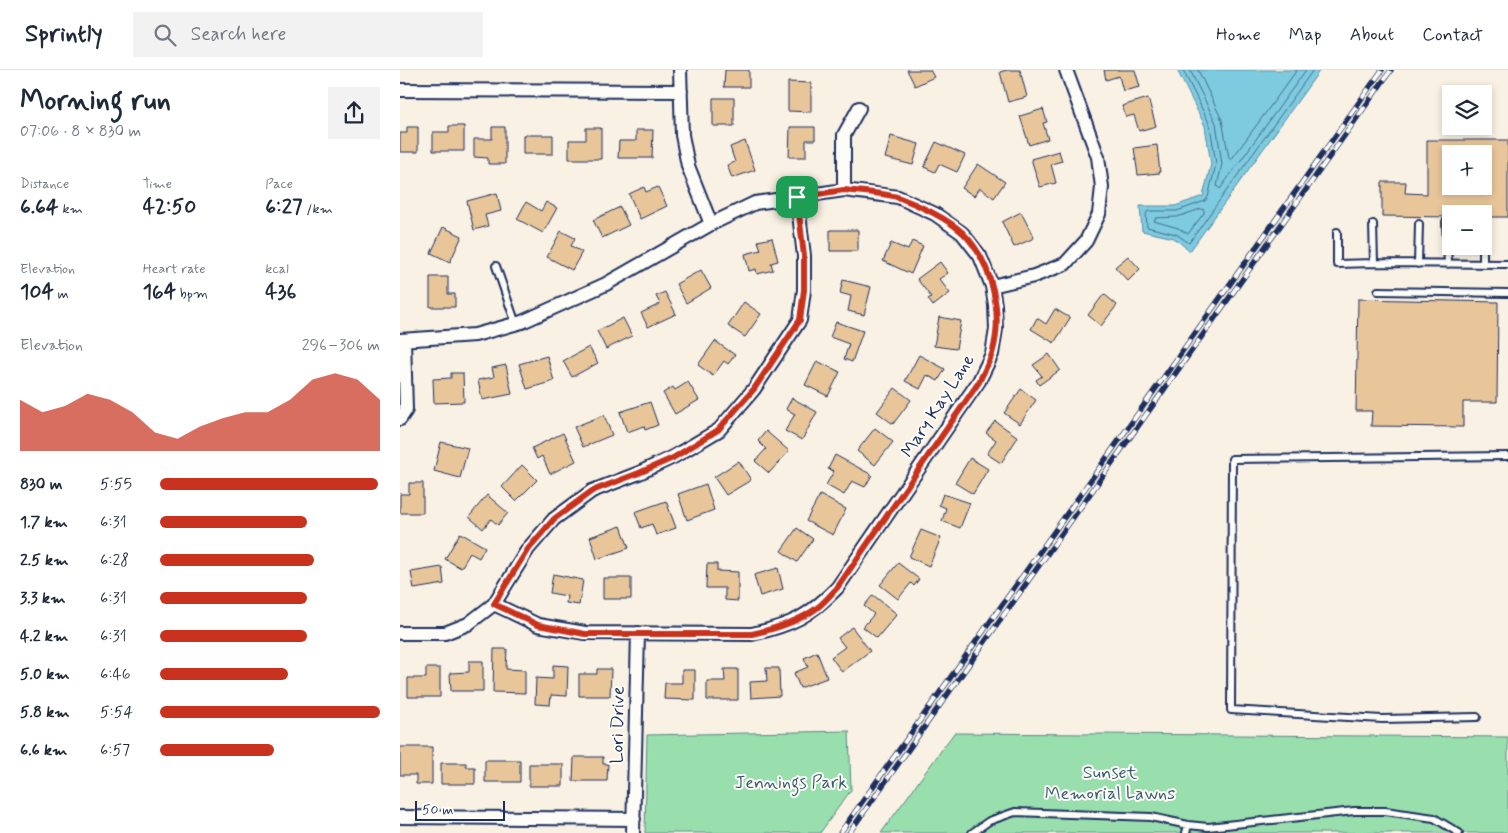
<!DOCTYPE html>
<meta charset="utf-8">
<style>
:root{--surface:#fff;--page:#f2f2f3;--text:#1f2937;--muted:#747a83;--line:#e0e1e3;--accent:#c8321e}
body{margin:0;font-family:Mynerve,sans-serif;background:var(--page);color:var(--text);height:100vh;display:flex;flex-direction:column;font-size:19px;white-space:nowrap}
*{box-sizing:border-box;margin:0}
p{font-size:16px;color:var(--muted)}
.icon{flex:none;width:28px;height:28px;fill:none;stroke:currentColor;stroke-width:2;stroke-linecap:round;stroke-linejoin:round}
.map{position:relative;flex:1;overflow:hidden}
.panel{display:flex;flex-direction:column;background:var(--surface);width:400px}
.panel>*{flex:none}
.buttons{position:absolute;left:1042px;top:15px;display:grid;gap:10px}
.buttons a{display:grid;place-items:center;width:50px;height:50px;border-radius:0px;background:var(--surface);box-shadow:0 2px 8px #0003;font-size:25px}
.scale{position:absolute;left:15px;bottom:12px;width:90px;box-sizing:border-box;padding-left:5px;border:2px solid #1b2f5e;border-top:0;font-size:14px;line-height:18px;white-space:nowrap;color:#1b2f5e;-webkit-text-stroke:4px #fdfcf7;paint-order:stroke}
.pin{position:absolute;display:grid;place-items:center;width:42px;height:42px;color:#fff;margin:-21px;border-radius:10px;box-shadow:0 2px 8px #0006}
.round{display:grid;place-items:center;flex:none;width:52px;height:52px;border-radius:0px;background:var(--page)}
.headline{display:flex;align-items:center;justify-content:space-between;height:85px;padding:0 20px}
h1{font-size:28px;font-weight:700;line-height:38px}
.metrics{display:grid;grid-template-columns:repeat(3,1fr);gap:8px;height:85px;padding:5px 20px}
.metrics div{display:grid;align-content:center}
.metrics b{font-size:21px;font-weight:700}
.metrics small{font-size:14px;font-weight:400}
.metrics p{font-size:14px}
.chart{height:140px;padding:10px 20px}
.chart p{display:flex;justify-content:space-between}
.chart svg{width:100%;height:90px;margin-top:5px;fill:var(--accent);opacity:.7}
ul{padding:0 20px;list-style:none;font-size:16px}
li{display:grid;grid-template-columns:80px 60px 1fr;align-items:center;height:38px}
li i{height:12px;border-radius:6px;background:var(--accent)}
header{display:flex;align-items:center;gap:30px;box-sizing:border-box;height:70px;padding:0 25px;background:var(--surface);border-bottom:1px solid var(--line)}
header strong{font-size:24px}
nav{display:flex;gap:28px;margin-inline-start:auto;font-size:18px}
.search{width:350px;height:45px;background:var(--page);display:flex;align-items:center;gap:12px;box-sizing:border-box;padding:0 18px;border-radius:0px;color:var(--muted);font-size:19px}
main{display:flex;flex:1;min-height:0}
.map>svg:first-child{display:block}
</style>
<header>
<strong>Sprintly</strong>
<div class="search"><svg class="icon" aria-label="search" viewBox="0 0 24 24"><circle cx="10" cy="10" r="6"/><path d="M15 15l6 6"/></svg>Search here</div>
<nav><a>Home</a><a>Map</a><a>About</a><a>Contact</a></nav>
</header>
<main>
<section class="panel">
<div class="headline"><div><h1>Morning run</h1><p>07:06 · 8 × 830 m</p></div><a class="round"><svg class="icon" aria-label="share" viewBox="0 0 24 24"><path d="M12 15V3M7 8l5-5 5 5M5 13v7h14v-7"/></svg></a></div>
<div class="metrics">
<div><p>Distance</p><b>6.64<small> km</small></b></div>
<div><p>Time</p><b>42:50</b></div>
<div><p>Pace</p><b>6:27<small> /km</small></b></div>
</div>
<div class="metrics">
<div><p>Elevation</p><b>104<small> m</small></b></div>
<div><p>Heart rate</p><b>164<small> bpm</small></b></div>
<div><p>kcal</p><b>436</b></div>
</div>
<div class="chart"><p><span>Elevation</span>296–306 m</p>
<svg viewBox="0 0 160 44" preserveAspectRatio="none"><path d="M0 44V19L10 25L20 22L30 16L40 19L50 25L60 35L70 38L80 32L90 28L100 25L110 25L120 19L130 9L140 6L150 9L160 19V44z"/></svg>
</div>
<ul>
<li><b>830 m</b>5:55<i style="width:99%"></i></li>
<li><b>1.7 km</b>6:31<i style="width:67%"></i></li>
<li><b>2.5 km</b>6:28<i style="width:70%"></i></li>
<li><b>3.3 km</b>6:31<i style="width:67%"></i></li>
<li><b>4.2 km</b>6:31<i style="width:67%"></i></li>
<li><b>5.0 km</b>6:46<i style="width:58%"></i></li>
<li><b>5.8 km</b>5:54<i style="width:100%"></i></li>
<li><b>6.6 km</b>6:57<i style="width:52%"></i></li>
</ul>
</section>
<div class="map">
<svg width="1108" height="763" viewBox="0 0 1108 763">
<rect width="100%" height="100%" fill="#f9f1e4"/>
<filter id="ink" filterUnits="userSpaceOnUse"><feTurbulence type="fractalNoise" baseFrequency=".02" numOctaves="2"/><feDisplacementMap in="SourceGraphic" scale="10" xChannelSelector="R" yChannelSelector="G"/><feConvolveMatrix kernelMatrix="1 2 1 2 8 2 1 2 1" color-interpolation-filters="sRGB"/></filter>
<g filter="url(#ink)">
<!-- green -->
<path fill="#98dfad" stroke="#5a8786" d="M449,661L451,720L420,763H245L247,665Z
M554,663L1108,667V763H481Z"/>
<!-- water -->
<path fill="#7ecade" stroke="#568cab" d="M777,0H920L790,181L774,168L742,161L740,136H775L803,126L811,94L805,56Z"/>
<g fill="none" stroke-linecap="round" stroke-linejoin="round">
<!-- shore -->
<path stroke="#436d91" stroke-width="1" d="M783,0L810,55L816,94L808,127L805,131L777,141H748L746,144L747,157L776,164L789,173L913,0
M790,0L816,53L822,94L817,116L820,119L906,0
M798,0L822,50L829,88L831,90L897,0
M801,139L804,140V143L788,164L778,158L754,151L756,148L777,147Z"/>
</g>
<!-- building -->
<path fill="#e9c69a" stroke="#1b2f5e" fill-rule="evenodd" d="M325,0H349V17H324Z
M507,0H530L534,7L515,16Z
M607,0H620L627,27L608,32L600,2Z
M704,0H735L740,17L723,21L719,6L706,10Z
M388,12L411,13V42L388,41Z
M313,28H334V56H313Z
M748,28L756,56L739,61L734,45L726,47L722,36Z
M643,39L647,52L643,53L648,69L629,75L620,46Z
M49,56H64V81H33V62H49Z
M7,57H18V82H0V63H7Z
M92,57H105V94H88V88L74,87V69H92Z
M390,57H415V70H406V87H389Z
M186,58H201V89H169V70H186Z
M236,60H253L252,88H218L219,71H236Z
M123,65H153V84H123Z
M491,66L519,74L513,95L485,88Z
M1027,70H1108V147H1084V144H1051V147L982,146V112H1006L1005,123L1027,124ZM1051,84H1084V116H1051Z
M345,71L355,100L332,108L327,95L335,92L330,77Z
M536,72L565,85L557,102L539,94L535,102L524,97Z
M757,75L760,103L738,105L734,78Z
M659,81L662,91L651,94L656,113L640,117L631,89Z
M578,94L605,112L594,128L580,118L574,126L562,118Z
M244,117L246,122L258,117L267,136L240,149L229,124Z
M97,123L101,141L85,145L88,156L74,160L67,131Z
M126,132L141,141L146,132L157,138L143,163L117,149Z
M220,137L229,155L202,168L193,150Z
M621,142L634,168L614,177L602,152Z
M43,157L62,166L50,192L31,183Z
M430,160H458V181H430Z
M161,161L175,168L171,176L182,182L172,200L147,187Z
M372,168L378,191L371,193L373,200L357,204L356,199L349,201L345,184L361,180L358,171Z
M512,171L523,176L511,204L483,191L491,173L508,180Z
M728,186L740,199L728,211L715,197Z
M540,192L548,203L539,209L550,223L533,236L528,229L531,227L517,209Z
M301,200L311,218L286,233L276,214Z
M30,207H48V224H55V237H30Z
M443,210L471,217L464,245L448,241L451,226L440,223Z
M265,222L276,244L248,257L241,243L260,234L256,226Z
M704,224L717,235L701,256L688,245Z
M958,229L1098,232L1097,332H1063V357L971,356L972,341H956Z
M344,232L361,244L345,267L328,256Z
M655,239L670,248L654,273L631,259L637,248L646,254Z
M539,247L561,251L556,279L534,276Z
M223,248L232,266L206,279L197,261Z
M436,252L463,261L452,292L444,289L449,274L430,267Z
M315,271L335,285L328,294L324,291L313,306L298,295Z
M189,277L198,293L172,307L163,291Z
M649,284L660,300L639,315L636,310L642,306L633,295Z
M519,285L545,299L538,311L527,305L520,319L505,311Z
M147,286L154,311L127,319L119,294Z
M417,291L440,302L428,326L405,315Z
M106,295L112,324L82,330L78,310L94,307L92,298Z
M51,303H63L64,332L34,333L33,309L51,308Z
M288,312L299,330L275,344L263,323L273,317L275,320Z
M495,318L511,330L493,354L477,342Z
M621,319L636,330L620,354L604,343Z
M392,328L417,342L402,370L385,361L395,344L386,339Z
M250,332L258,355L245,360L244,356L227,362L220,342Z
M204,345L212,365L183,377L174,357Z
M595,351L618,367L601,393L587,384L596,370L586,363Z
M475,358L493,372L475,395L457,381Z
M366,361L389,381L369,403L355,391L366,379L358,371Z
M163,363L176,391L150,404L142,386L137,389L132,378Z
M41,372L68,378L60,408L34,401Z
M435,385L472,405L465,417L452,411L444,425L426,415L434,401L428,399Z
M570,388L588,399L573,424L555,413Z
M339,391L351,410L326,425L314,407Z
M122,395L137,410L116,431L102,417Z
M9,413H23V443H0V424H9Z
M306,414L314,440L287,450L278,424Z
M543,424L570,433L560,458L542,451L546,438L539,435Z
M87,425L108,443L98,455L91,449L83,459L69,447Z
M420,425L446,439L433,465L406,451Z
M266,431L276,458L256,465L252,454L241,458L235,442Z
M221,456L229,478L197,489L190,467Z
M397,458L413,469L397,492L381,481Z
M521,460L541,468L529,496L509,487Z
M60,463L85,477L79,488L70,483L61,498L45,489Z
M498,493L519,509L514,516L511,513L498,529L480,515Z
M307,494H317V501L338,502V531L325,530V518H306Z
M42,497L44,514L14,519L11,502Z
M378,498L383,519L360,526L354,505Z
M153,504L183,510L179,535L166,533L167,526L150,523Z
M203,508H231V529H203Z
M473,525L497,544L477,568L463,557L474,544L464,536Z
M452,557L470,581L442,602L431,587L445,577L438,568Z
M94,579H107L106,599L125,600V623L93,622Z
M417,582L427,608L400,618L394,603L408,597L404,588Z
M69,591H83V621H51L50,603L69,602Z
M153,595L168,596L167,626L151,625L150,635L135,634L136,608L153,609Z
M26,598H40V627H8V608H26Z
M366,598H379L380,626L351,628L350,612L367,611Z
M197,599H211L210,626H179V604H197Z
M324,599H338V630H307V611H325Z
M282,600H295V630L264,629L265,613H282Z
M0,677H32V714H16V705H0Z
M174,687H203V694H208L207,711H173Z
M85,690H120V712H85Z
M41,693H66V697H75V714H41Z
M129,694H163V716H129Z"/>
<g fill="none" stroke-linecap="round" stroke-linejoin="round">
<!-- service casing -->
<g stroke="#1b2f5e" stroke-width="10">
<path id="service" d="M1046,152L1048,194
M973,154L974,193L1108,194
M937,162V194L974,193
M1083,176V194
M1018,194L1019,154
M96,196L116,254
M978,221L1108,223
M1077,647L982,649L831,640L832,389L1108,386
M572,763L589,751L615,742L751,747L788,755L808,757L954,741H985L1034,748L1059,763
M786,763L788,755"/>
</g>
<!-- minor casing -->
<g stroke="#1b2f5e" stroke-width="16">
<path id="minor" d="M280,0L282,65L288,96L311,154
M0,20L281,21
M444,120V65L459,38
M592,216L634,206L665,194L686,171L699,144L702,117L698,87L666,0
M0,270L75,265L122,252L206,214L311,154L355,133L444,120L498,127L535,144L562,163L580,186L592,216L595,235L596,259L592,284L579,311L437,518C408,547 392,555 352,564L185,563L138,555L94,534
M0,349L6,340L4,270
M0,563H45L68,554L94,534L128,479L154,449L192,421L239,403L273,387L319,360L354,319L400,250L404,220V186L397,127
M0,747L234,749
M233,763L238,563"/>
</g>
<!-- service -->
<use href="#service" stroke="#fdfcf7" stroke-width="6"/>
<!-- minor -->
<use href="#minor" stroke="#fdfcf7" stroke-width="12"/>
<!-- rail casing -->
<g stroke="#1b2f5e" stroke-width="5.5">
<path id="rail" d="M440,763L982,0
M449,763L991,0"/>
</g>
<!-- rail -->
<use href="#rail" stroke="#fdfcf7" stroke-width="4" stroke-dasharray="11" stroke-linecap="butt"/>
</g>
</g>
<g fill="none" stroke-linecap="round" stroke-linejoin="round" filter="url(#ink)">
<!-- route casing -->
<g stroke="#fff" stroke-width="10">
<path id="route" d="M444,120C459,122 486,123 500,128C519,135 548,149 563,163C592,192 604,244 592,284C589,293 583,303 579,312L437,518C431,524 425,532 417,538C398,552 375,559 352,564H185L138,555L94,534L128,479L154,449L192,421L239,403L273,388L318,360L354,319L400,250L404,220V186L397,127Z"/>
</g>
<!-- route -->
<use href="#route" stroke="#c8321e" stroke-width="6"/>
</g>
<g text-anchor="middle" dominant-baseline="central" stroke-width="4" stroke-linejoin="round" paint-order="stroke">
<!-- street labels -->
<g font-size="18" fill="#1b2f5e" stroke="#fdfcf7">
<text transform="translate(538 336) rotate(-57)">Mary Kay Lane</text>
<text transform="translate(218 655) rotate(-89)">Lori Drive</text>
</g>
<!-- park labels -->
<g font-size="18" fill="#3a5b72" stroke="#fdfcf7">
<text x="710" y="703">Sunset<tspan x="710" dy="21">Memorial Lawns</tspan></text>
<text x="391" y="713">Jennings Park</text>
</g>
</g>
</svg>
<div class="buttons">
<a><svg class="icon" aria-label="layers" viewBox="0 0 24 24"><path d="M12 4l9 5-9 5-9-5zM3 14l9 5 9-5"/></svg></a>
<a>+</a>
<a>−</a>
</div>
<div class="scale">50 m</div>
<div class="pin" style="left:397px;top:127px;background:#1e9e55"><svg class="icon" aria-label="arrive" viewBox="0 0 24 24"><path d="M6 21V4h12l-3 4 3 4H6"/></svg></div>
</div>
</main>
